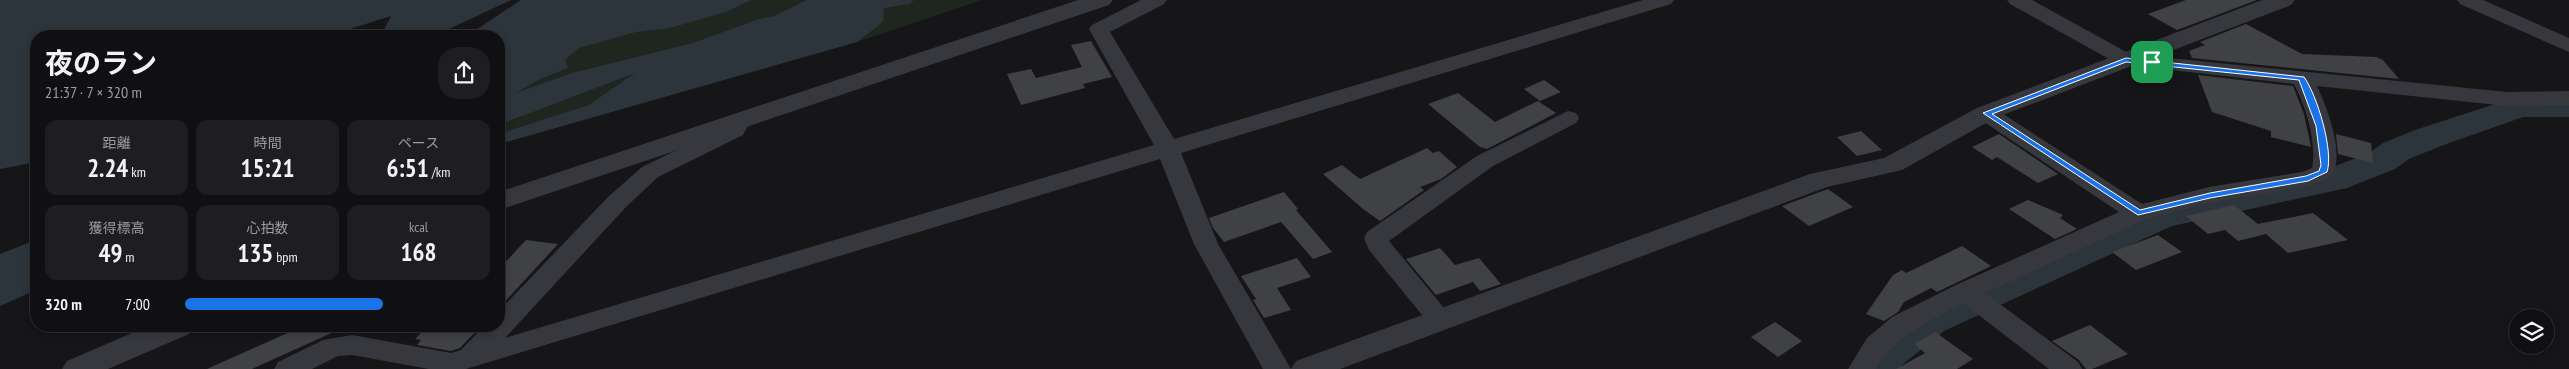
<!DOCTYPE html>
<html lang="ja">
<meta charset="utf-8">
<style>
:root{--surface:#101012;--page:#1e1e20;--text:#f1f3f6;--muted:#9c9d9f;--line:#303032;--accent:#1a73e8}
body{margin:0;font-family:"PT Sans Narrow","Noto Sans JP",sans-serif;background:var(--page);color:var(--text);height:100vh;display:flex;flex-direction:column;font-size:19px;white-space:nowrap}
*{box-sizing:border-box;margin:0}
p{font-size:16px;color:var(--muted)}
.icon{flex:none;width:28px;height:28px;fill:none;stroke:currentColor;stroke-width:2;stroke-linecap:round;stroke-linejoin:round}
.map{position:relative;flex:1;overflow:hidden}
.details{position:absolute;left:30px;top:30px;width:475px;height:302px;display:flex;flex-direction:column;background:var(--surface);border-radius:20px;box-shadow:0 2px 8px #0003,0 0 0 1px var(--line)}
.details>*{flex:none}
.controls{position:absolute;left:2509px;top:309px;display:grid;gap:10px}
.controls a{display:grid;place-items:center;width:45px;height:45px;border-radius:50%;background:var(--surface);box-shadow:0 2px 8px #0003,0 0 0 1px var(--line);font-size:25px}
.pin{position:absolute;display:grid;place-items:center;width:42px;height:42px;color:#fff;margin:-21px;border-radius:10px;box-shadow:0 2px 8px #0006}
.round{display:grid;place-items:center;flex:none;width:52px;height:52px;border-radius:20px;background:var(--page)}
.head{display:flex;align-items:center;justify-content:space-between;height:85px;padding:0 15px}
h1{font-size:28px;font-weight:700;line-height:38px}
.metrics{display:grid;grid-template-columns:repeat(3,1fr);gap:8px;height:85px;padding:5px 15px}
.metrics div{display:grid;align-content:center;border-radius:12px;background:var(--page);text-align:center}
.metrics b{font-size:25px;font-weight:700}
.metrics small{font-size:14px;font-weight:400}
.metrics p{font-size:14px}
ul{padding:0 15px;list-style:none;font-size:16px}
li{display:grid;grid-template-columns:80px 60px 1fr;align-items:center;height:38px}
li i{height:12px;border-radius:6px;background:var(--accent)}
.map>svg:first-child{display:block}
</style>
<div class="map">
<svg width="2569" height="369" viewBox="0 0 2569 369">
<rect width="100%" height="100%" fill="#161618"/>
<!-- green -->
<path fill="#1e261f" d="M521,0H982L857,42L499,144V125L521,117L499,36H467Z"/>
<!-- water -->
<path fill="#2c353c" d="M0,0H511L434,36H377L383,32L391,16L328,36H36V162L0,169Z
M521,0H751L726,12L670,28L636,32L579,48L565,60L568,68L540,79L516,93L572,73L693,43L759,19L772,17L807,0H914L909,4L884,8L883,22L857,42L499,144V134L589,105L635,73L499,125V36H467Z
M36,240V290L0,306V254Z"/>
<g fill="none" stroke-linecap="round" stroke-linejoin="round">
<!-- river -->
<path fill="#2c353c" fill-rule="evenodd" d="M2520,96L2569,97V117H2523L2441,146L2409,159L2395,169L2347,188L2172,226L1944,331L1902,365L1901,369H1857L1869,345L1914,311L2147,207L2325,170L2369,153L2383,143L2415,130Z"/>
</g>
<!-- building -->
<path fill="#404145" d="M2186,0H2257L2177,30L2148,14Z
M2246,24L2302,54L2376,57L2383,60L2399,79L2192,58L2189,51L2205,45L2200,42Z
M1091,41L1112,77L1083,84L1085,88L1021,105L1007,74L1031,69L1036,78L1082,67L1071,45Z
M2198,75L2293,86L2304,114L2311,147L2271,137V131L2212,112Z
M1544,80L1561,92L1540,101L1524,89Z
M1458,93L1495,122L1538,101L1556,113L1487,149L1480,147L1428,104Z
M1861,131L1882,150L1857,156L1837,137Z
M1999,134L2058,174L2038,183L1997,157L1992,160L1972,147Z
M2336,134L2371,143L2373,163L2338,154Z
M1427,148L1433,153L1439,151L1457,167L1441,179L1420,187L1424,190L1380,221L1363,209L1323,174L1342,165L1360,179Z
M1828,189L1853,207L1809,226L1782,206Z
M1284,192L1298,209L1296,210L1332,252L1313,259L1281,222L1224,242L1213,228L1209,218Z
M2028,200L2063,215L2060,218L2077,229L2055,239L2009,209Z
M2234,205L2258,224L2313,213L2348,240L2288,253L2266,234L2238,241L2225,230L2208,234L2186,216Z
M2158,235L2182,252L2136,270L2112,252Z
M526,240L558,244L499,308V269Z
M1962,246L1991,266L1937,292L1931,288L1904,302L1898,312L1884,321L1866,314L1893,275L1902,270L1906,273Z
M1440,248L1455,265L1479,258L1501,284L1480,291L1473,282L1436,295L1406,259Z
M1297,258L1311,277L1277,288L1291,310L1264,318L1253,300L1256,299L1241,276Z
M1775,322L1802,341L1778,357L1751,337Z
M2090,325L2128,354L2092,369H2086L2079,360L2052,341Z
M303,326H347L252,369H207Z
M428,326H481L460,348L451,351L417,345L421,340L415,339Z
M1935,332L1973,359L1957,369H1896L1925,353L1914,344Z"/>
<g fill="none" stroke-linecap="round" stroke-linejoin="round">
<!-- minor -->
<path fill="#37383d" fill-rule="evenodd" d="M1141,0H1167L1164,4L1110,32L1174,139L1643,0H1674L1671,4L1181,153L1218,244L1291,369H1263L1194,244L1160,159L466,369H429L352,355L338,356L312,369H274L278,362L323,340L352,335L451,353L461,350L484,326H499V311L608,197L642,167L726,126L731,117L739,115L747,117L750,122L743,135L658,177L626,207L505,338L1154,145L1089,29L1092,25Z
M2007,0H2032L2130,54L2507,92L2569,91V105L2507,106L2317,86C2327,107 2346,156 2331,177L2308,186L2209,203L2146,219L1985,293L2078,362L2082,369H2049L1963,303C1928,322 1898,334 1876,369H1848L1867,338L1892,317L1956,285L2119,212L1978,118L1975,113L1978,108L1986,106L1994,108L2142,204L2209,187L2302,172L2312,168C2317,142 2306,107 2294,84L2118,64L2010,4Z
M2457,0H2483L2569,38V52L2460,4Z
M1568,111L1576,113L1579,118L1576,123L1493,166L1389,241L1453,319L1449,326L1440,328L1431,326L1369,250L1364,238L1367,232L1477,156Z"/>
<!-- tertiary -->
<path fill="#37383d" fill-rule="evenodd" d="M1078,0H1113L1109,5L499,210V192Z
M2262,0H2295L2291,5L1995,118L1902,170L1827,187L1340,369H1291L1296,361L1810,174L1884,158L1977,108Z
M148,326H193L189,334L108,369H62L67,361Z"/>
</g>
<!-- route -->
<path fill="#1a73e8" stroke="#fff" fill-rule="evenodd" d="M2126,58L2304,77C2317,95 2334,151 2327,172L2308,181L2210,198L2138,215L1983,113ZM2126,62L2299,80L2316,126L2321,165L2319,171L2306,176L2210,193L2140,210L1992,114Z"/>
</svg>
<div class="controls">
<a><svg class="icon" aria-label="layers" viewBox="0 0 24 24"><path d="M12 4l9 5-9 5-9-5zM3 14l9 5 9-5"/></svg></a>
</div>
<div class="pin" style="left:2152px;top:62px;background:#1e9e55"><svg class="icon" aria-label="arrive" viewBox="0 0 24 24"><path d="M6 21V4h12l-3 4 3 4H6"/></svg></div>
<section class="details">
<div class="head"><div><h1>夜のラン</h1><p>21:37 · 7 × 320 m</p></div><a class="round"><svg class="icon" aria-label="share" viewBox="0 0 24 24"><path d="M12 15V3M7 8l5-5 5 5M5 13v7h14v-7"/></svg></a></div>
<div class="metrics">
<div><p>距離</p><b>2.24<small> km</small></b></div>
<div><p>時間</p><b>15:21</b></div>
<div><p>ペース</p><b>6:51<small> /km</small></b></div>
</div>
<div class="metrics">
<div><p>獲得標高</p><b>49<small> m</small></b></div>
<div><p>心拍数</p><b>135<small> bpm</small></b></div>
<div><p>kcal</p><b>168</b></div>
</div>
<ul>
<li><b>320 m</b>7:00<i style="width:65%"></i></li>
</ul>
</section>
</div>
